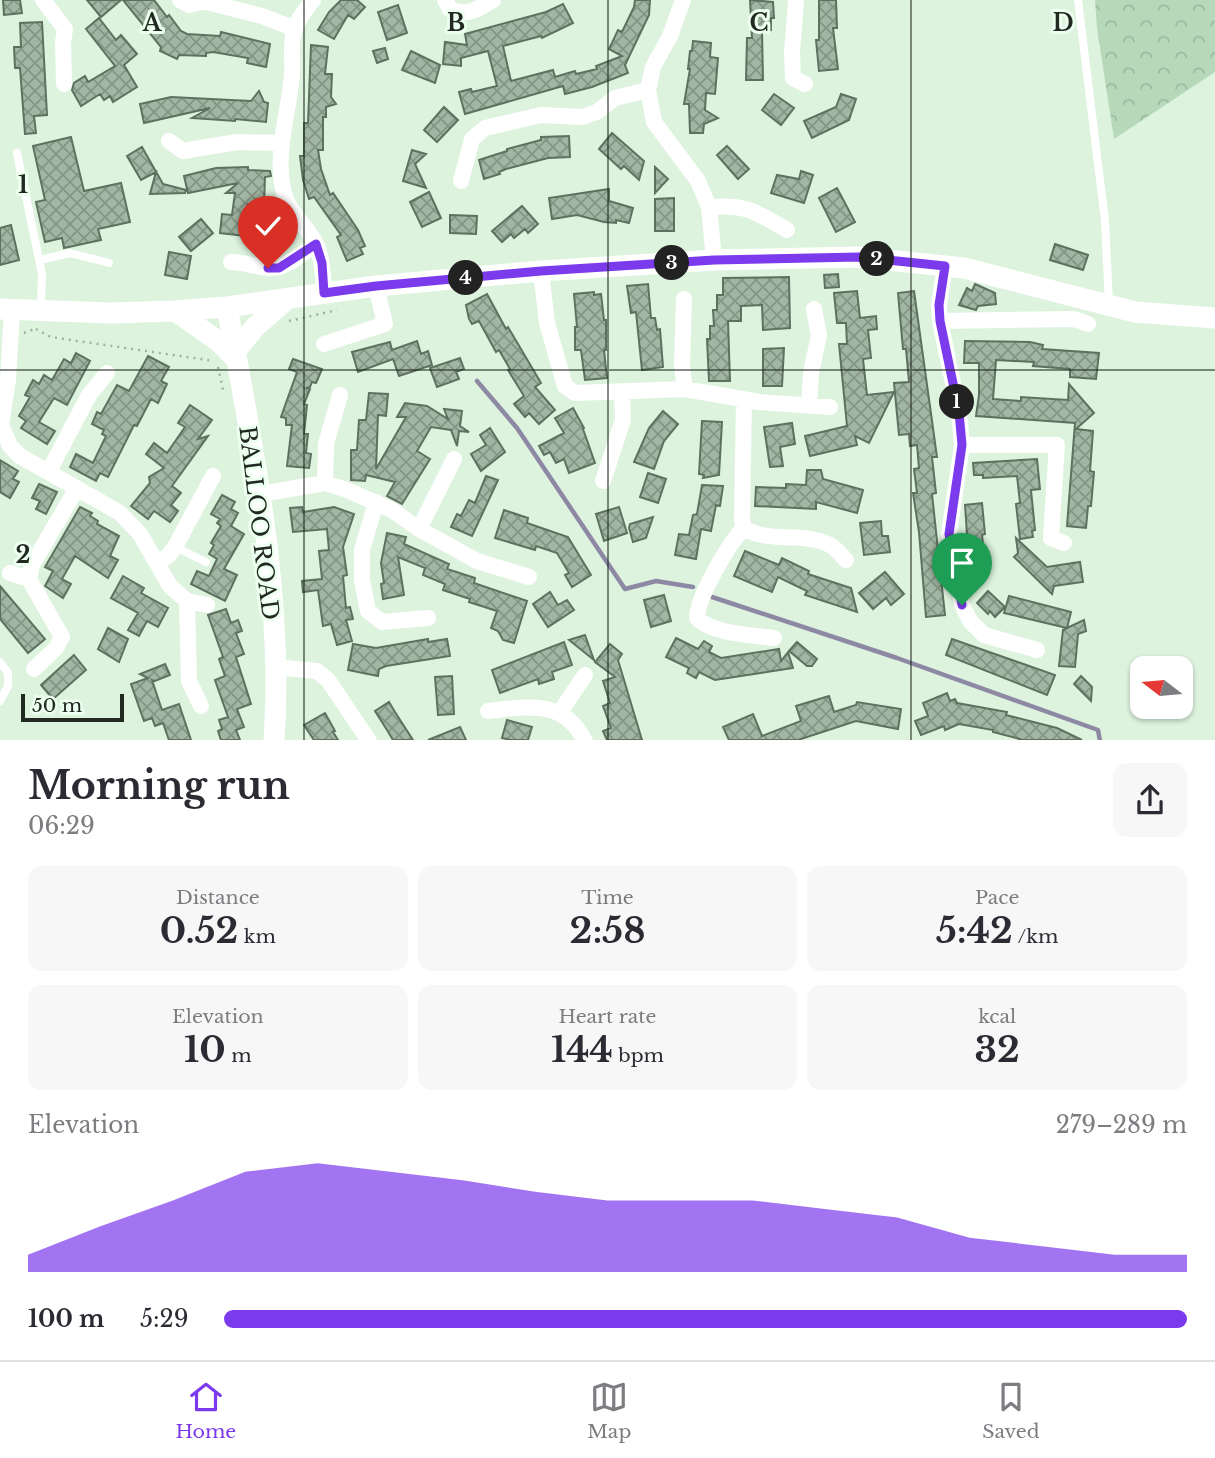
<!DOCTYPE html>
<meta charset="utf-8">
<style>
:root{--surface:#fff;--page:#f7f7f7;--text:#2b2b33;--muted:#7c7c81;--line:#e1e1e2;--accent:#7c3aed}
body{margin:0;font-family:"Libre Baskerville",serif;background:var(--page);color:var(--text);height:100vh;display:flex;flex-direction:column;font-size:26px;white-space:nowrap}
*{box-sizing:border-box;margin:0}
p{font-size:23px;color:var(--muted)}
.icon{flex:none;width:38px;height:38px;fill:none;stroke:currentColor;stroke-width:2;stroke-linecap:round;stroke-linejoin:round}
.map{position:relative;height:740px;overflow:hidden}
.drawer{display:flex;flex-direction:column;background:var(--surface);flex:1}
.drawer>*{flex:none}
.needle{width:46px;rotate:286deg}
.controls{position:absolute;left:1130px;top:656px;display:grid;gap:14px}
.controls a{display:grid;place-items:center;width:63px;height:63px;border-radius:14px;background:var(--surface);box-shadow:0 2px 5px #0004;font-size:35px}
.scale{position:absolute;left:21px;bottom:18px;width:103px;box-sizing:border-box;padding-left:7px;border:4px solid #212921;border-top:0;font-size:19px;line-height:24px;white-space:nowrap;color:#212921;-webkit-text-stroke:5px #edffee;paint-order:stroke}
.pin{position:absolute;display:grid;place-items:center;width:60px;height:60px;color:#fff;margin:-72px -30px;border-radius:50% 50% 50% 0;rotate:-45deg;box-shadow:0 0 7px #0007}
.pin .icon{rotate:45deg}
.km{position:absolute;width:35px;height:35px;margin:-18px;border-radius:50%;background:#222;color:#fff;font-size:19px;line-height:35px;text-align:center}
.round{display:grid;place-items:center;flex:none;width:74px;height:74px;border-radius:14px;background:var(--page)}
.overview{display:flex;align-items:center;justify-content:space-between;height:119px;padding:0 28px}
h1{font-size:38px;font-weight:700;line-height:52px}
.stats{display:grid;grid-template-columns:repeat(3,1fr);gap:10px;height:119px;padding:7px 28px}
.stats div{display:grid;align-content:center;border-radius:14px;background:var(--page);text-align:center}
.stats b{font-size:35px;font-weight:700}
.stats small{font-size:19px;font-weight:400}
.stats p{font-size:19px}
.chart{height:196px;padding:14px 28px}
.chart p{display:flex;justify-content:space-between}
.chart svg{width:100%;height:126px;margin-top:7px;fill:var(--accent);opacity:.7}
ul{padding:0 28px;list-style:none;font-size:23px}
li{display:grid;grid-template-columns:112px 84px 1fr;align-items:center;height:52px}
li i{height:18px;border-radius:9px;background:var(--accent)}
.tab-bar{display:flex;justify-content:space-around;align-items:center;height:98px;border-top:2px solid var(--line);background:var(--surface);font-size:19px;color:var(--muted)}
.tab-bar a{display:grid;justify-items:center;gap:4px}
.tab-bar .current{color:var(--accent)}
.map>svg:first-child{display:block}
</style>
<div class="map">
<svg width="1215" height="741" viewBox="0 0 1215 741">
<defs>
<pattern id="forest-crowns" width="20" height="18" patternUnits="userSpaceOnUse" patternTransform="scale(1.75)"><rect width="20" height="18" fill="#b8d8ba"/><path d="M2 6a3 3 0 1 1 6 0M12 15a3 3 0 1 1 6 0" fill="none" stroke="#9eb9a0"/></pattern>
<pattern id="building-cross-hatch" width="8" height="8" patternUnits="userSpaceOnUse" patternTransform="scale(1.75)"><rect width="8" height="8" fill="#a2b7a3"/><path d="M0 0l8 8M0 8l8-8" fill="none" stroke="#849584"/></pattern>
</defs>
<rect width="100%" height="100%" fill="#ddf3de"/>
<!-- forest -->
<path fill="url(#forest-crowns)" d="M1095,0H1215V72L1114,139L1097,28Z"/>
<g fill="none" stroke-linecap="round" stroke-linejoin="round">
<!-- stream -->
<path stroke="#8d88a4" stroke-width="4.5" d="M477,381L517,428L625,589L656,581L693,587
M712,597L897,658L1098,730L1100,741"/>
</g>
<!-- building -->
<path fill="url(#building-cross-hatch)" stroke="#5e715f" stroke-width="2" d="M3,0H20L22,13L4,15Z
M87,0H121L101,17Z
M123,0H154L167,17L169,15L181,31L187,34L220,36L221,32L270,44L266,67L247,63L248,58L213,52L206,53V56L179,55L177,59L160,51L161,47Z
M341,0H357L365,7L354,19L348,15L334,39L318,30L329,12Z
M635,0H650L649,15L625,65L628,73L592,87L565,94L563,86L465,114L459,92L471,89L472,92L497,86L488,51L461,58V66L443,64L445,42L467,45L465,34L546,12L563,4L573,23L542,38L541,36L503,46L511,81L553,70L555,77L575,71L576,74L597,69L596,66L622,56L609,49L618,30L622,32L634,7Z
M750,0L773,2L774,18H771V30L762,31L763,80H746L747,38H752Z
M819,0H836L837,28H833L838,69L819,71L816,40H819Z
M398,5L407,33L387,40L378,12Z
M99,18L116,40L121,35L137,54L124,65L137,87L113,102L110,96L104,100L100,94L81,106L72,90L74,83L85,76L88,82L115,66L86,29Z
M42,22L47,115L34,116L36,133L25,134L20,68H15L14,47H21L20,23Z
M693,41L711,43L710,57L718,58L715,94L706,93L705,110L718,118L704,124L703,133H690L689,104H684L690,69H688L690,51H692Z
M311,45L328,47L325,74H332L331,97L336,104L326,107V117H323V150H318L321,169L330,195L333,193L358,230L365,246L360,248L363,254L347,261L337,237L341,235L314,197L309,199L303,180L300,156H304V123H308Z
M385,48L388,59L377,63L373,51Z
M411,51L440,65L435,83L402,70Z
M259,91L264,102L268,103L266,122L235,119V121L192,118L210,108L144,123L140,104L171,97L251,101Z
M774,94L794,108L781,125L762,110Z
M841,94L856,99L849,120L812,138L804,121L836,107Z
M444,107L458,120L437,142L424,130Z
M612,133L644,161L639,180L624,166L621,169L599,149Z
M569,136L570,157L548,158L506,169L499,172L500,174L484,179L479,160L507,151V149L541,140V137Z
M71,137L84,191L121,183L130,222L98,229L101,240L64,248L62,238L45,242L36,202L45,200L33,146Z
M727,146L749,169L738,179L717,155Z
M142,147L163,184L186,190L185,193L150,194L156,172L141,180L127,156Z
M412,150L426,154L415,164L426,188L403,181Z
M248,167V170L270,171L271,176L265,177L264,206L248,204L245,236L220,233L222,214L232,215L235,193H226L238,183L188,193L184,176L216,168Z
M655,167L668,179L655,193Z
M801,171L813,175L804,203L771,193L777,175L799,179Z
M837,188L855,222L836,232L819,198Z
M609,189V201L633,208L629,223L616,220V223L604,222L577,215L552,219L549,198Z
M429,192L441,218L422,227L410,202Z
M674,198V231H655V199Z
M522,206L538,224L528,233L525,229L514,238L511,234L502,242L492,231Z
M450,215L477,216L476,234L450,233Z
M201,219L213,233L191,251L179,237Z
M11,225L19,260L0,265V228Z
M282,226L289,244L260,256L253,235Z
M1055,244L1088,255L1083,270L1050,260Z
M169,252L191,256L187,279L165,275Z
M838,274L839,287L825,288L824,275Z
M789,277L790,328L763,330L762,305L741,306V321H728L730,381H709L707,339H710V326H714L713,310H717V295H723V278Z
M648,284L651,318H655L657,330L660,329L663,367L642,370L636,312L631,313L627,286Z
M975,284L995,293L996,304L978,306L976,310L959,305L967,288L972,291Z
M857,291L860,318L876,316L877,329L868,330L871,358L863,359L867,395L894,392L869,443L855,436L857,445L810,456L805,436L847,426L839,344H847L846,323H837L834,293Z
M914,291L937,457H932L936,493L932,494L945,615L926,617L919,532L913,493H917L914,469L919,468L917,445L910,446L909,434L899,435L894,383L909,382L906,349H903L898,293Z
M594,292V295L601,294L604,320H606V350H604L607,378L585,380L581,350H575V327H577L574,294Z
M487,294L506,329L508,327L541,383L535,387L555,410L539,424L529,413L525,417L514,404L524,396L508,370L510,369L499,350L496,352L479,321L472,324L469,319L466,305Z
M417,341L421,354L428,351L432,365L399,376L393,359L358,372L352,352L390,342L392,350Z
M965,341L1030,342L1043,345L1042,349L1099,353L1096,379L1070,377V369L1033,366L1034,362L996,360L993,399L1021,401V397L1068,400L1069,384L1094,413L1076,429L1093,431L1090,471L1094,472L1091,506H1088L1086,528L1067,526L1075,423L976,416L979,395V363H964Z
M784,348L782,386H763V349Z
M76,353L90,361L67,405L54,398L39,422L55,431L47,444L21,428L26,421L19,416L30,397L25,395L33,380L39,384L44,375L52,380L64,359L71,363Z
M148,356L169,367L161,381L167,384L158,403L151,399L137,426L134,425L108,477L100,473L96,481L70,467L76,454L93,463L106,436L102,434L104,430L92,424L97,412L101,414L117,385L129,391Z
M460,358L464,369L456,372L459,379L437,387L430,368Z
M293,359L322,369L316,383L312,382L310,387L307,388L310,389L304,404L307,405L304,434H308L306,453L311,454L309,468L287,466L292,425H286V418L281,417L297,372L289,369Z
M369,393L388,394L386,416L378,415L376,469L406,417H397L405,403L427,406L448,419L444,409L462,411L460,426L469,432L459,431L457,446L451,430L431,427L417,451L430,459L402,504L387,496L395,482L366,475L365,481L351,480V450H357L359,420H366Z
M190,405L212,420L198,439L208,436L172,486L181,493L171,505L178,511L170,522L154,511L148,519L131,506L150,483L149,477L164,468L146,454L154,443L167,453L185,427L178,423Z
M573,408L584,428L583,429L595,463L569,473L564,459L556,463L550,452L544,455L539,446L564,433L555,418Z
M663,411L678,424L664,441L654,469L634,462L649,428Z
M702,421L722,422L719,475L703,478L704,475L699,474Z
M792,423L795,444L780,447L783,466L770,467L764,427Z
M490,428L505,452L481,471L471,454L486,445L480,435Z
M1037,459L1040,489L1031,490L1035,530L1032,531L1033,537L1020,539L1016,504L1020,503L1017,476L983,478V475H974L973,463Z
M0,460L18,471L13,479L19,482L10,498L0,492Z
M807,470H821L823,479L863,490L857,513L816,502V509L755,506L756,487L786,488V484L806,485Z
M648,473L666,479L658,503L640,497Z
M486,476L498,480L472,536L451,527L457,514L461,516L469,500L475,503Z
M39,484L57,492L46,514L36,509L40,501L32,498Z
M702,485L723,486L720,506L716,505L711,531L701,529L696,559L675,555L679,534L689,535L693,515L697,514Z
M222,495L235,502L231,509L238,513L231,526L244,534L224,569L237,575L225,601L191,584L197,571L209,576L217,559L209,554L214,545L211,543L221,526L217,523L220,519L211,514Z
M982,503L985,534L982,535L987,577L970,579L965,505Z
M80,507L92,513L90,516L98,521L97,524L119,536L110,556L118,560L108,578L75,556L62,579L71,584L63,598L45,586L53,571L45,567Z
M302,507L303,512L334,507L354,514L343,547L347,575L343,576L346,608L350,607L353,619L346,620L352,641L337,645L331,624L323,626L318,590L303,592L302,581L322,579L319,551L329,550L327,529L293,532L290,508Z
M619,507L627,533L604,541L596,514Z
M504,510L528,518L527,523L568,537L591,575L572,587L565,575L569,573L557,553L536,546L535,550L495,538Z
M653,517L646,538L633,542L629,528L630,524Z
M881,521L882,536H888L890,552L864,555L860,523Z
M387,533L406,537L404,544L449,564L447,569L475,578L474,583L527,601L514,643L503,640L498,631L491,628L497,611L469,602L470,599L443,590L445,584L423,575L425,568L398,557L404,595L383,599L381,584L384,583L381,563Z
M1016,538L1047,567L1080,562L1083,582L1054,586L1052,594L1014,557L1018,553Z
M745,551L779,565L782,558L809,571L808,574L851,588L857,612L805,595L807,591L778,577L772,592L734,576Z
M885,572L904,594L891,605L886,598L873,609L859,593Z
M123,576L144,588L141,593L168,608L158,627L147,621L139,636L128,630L138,613L111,598Z
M0,586L45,639L28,653L0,619Z
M988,591L1005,607L995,617L990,611L988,614L977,603Z
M550,592L558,605L567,600L574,610L548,627L533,604Z
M664,595L671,621L651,627L644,600Z
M1009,596L1071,612L1067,628L1084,620L1086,631L1078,634L1075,667L1059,666L1063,630L1067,628L1004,613Z
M226,609L231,623L238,620L242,631L236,633L244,654L236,657L251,704L237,709L244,727L236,730L240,740H221L218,731L222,729L219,720L228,717L215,680L225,676L219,659L223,657L208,615Z
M108,628L128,639L119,662L98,649Z
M585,635L594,660L569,640Z
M676,638L698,649L704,641L712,646L709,652L721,658L779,649L781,661L788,652L793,668L715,680L699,672L696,678L687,673L689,668L666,657Z
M428,639V642L447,639L450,656L386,666L379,669L378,676L348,670L353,644L376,648Z
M952,639L1055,675L1047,695L946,655Z
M564,642L572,665L552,672L554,679L539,684L538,679L500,693L492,670Z
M797,642L817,659L812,666H807L789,651Z
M610,644L622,654L618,660L642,740H607L603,731L611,728L603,706L610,703L603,681L615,677L595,662Z
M74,655L86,670L53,699L41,685Z
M165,664L170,675L155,681L152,680L162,710L179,704L191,740H169L163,723L155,726L152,718L144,721L139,707L131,684L148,678L140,674Z
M452,676L454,714L438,715L435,677Z
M1081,676L1092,687L1091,701L1074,684Z
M947,693L950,701L955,699L957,703L1007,712L1006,715L1057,728L1082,740H1018L1020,739L993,732V730L959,724L945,730L944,726L921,735L915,721L928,716L923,703Z
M829,696L834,712L856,705L857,702L901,709L898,729L856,721L798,740H729L723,727L753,714L762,736L801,721L796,706Z
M389,702L395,712L413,740H393L387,730L375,711Z
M325,713L335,731L333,732L338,740H314L304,725Z
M507,720L532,727L528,740H511L502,738Z
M460,727L466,740H428Z"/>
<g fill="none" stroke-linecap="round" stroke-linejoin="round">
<!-- path -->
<path stroke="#a0b2a1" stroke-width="2.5" stroke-dasharray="2 5" stroke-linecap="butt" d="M289,321L337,310
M36,329L51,337L214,361
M24,333L37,328
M218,367L224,394"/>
<!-- service -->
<path stroke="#fff" stroke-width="8" d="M1078,0L1105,221L1109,303
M17,153L42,274L41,308
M40,260L70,253L109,263
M175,547L206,562
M0,662L8,673V686L0,701"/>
<!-- minor -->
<path stroke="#fff" stroke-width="16" d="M43,0L65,29L63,42L64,84
M180,0L189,5L203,1L262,16L295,29
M313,0C306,9 297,20 294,32C290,46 293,60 292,74C289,114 273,157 285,197C292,216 309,228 317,246C323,261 323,278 324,294
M445,0L450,9C467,17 478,9 493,0
M683,0L670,36L653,67L648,90L654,122L698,181L709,207L714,260
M796,0L792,53L793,78L805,84
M169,141L183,151L237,142L282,143
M461,181L472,139L485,128L541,115L582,117L597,112L615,98L648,90
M709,207C747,204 756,212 787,230
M231,262C245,262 257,268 271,268C286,269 304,252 316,244
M945,266L939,305L940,321L959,412L962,445L949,534L962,605L970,621L984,635L1037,650
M541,271L547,323L565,386L575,393L685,389L759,402L830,407
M684,299L682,366L685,389
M12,310L8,380L1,425L10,446L20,456L120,513L140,534L170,586L187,601L189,681L201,706
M940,321L1074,319L1088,324
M324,344L385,324L376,286
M744,399L742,520L744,528C769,544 803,531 830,545C836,548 841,555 846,560
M809,405L811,373L819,335L814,309
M962,445H1057L1051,538L1064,543
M49,471L89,395L107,373
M603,481L623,420L622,391
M325,483L326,444L340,395
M260,494L325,483L347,490L392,510L419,529L477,561L529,577
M376,502L362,550V580L368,611L382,622L428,618
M744,528C729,543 697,598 697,618C712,634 752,635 774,638
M419,529L454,459
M158,562L168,556L175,547L213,476
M10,573L29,579L62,637L56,648L34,669
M29,579L32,565L77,488
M187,601L207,605
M274,667L317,671L328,680L369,741
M488,711C527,707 563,698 585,741
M560,712L585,675"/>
<!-- tertiary -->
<path stroke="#fff" stroke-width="21" d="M227,307C253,447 284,597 274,741
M0,309L111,313L175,311L227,307L376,286L541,271L714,260L859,257L964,268L1135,312L1215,318
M175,311L218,341L236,359
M235,352L255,327L287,299"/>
</g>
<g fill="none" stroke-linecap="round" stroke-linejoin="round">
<!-- route casing -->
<g stroke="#fff" stroke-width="14">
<path id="route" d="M268,268H279L316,244L322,263L324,293L376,286L541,271L714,260L859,257L945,266L939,305L940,321L959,412L962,445L949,534L962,605"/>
</g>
<!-- route -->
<use href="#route" stroke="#7c3aed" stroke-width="9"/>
</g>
<!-- grid -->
<path fill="none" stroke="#212921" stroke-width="2" stroke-opacity="0.55" d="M304,0V741M608,0V741M911,0V741M0,370H1215"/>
<g text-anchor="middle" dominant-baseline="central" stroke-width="6" stroke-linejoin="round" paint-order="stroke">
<!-- street labels -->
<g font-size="23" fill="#212921" stroke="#edffee">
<text transform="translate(259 523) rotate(83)">BALLOO ROAD</text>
</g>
</g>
<g font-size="23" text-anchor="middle" font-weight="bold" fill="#212921" stroke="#edffee" stroke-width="6" stroke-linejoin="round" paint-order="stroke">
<text x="152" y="31">A</text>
<text x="456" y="31">B</text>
<text x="759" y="31">C</text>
<text x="1063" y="31">D</text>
<text x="23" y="193">1</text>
<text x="23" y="563">2</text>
</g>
</svg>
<div class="controls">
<a><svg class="needle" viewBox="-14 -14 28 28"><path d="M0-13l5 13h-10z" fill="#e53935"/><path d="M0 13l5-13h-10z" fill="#7c7c81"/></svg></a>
</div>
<div class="scale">50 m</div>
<div class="pin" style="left:962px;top:605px;background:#1e9e55"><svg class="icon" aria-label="arrive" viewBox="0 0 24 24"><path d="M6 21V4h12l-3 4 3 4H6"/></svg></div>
<div class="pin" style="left:268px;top:268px;background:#d93025"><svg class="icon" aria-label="check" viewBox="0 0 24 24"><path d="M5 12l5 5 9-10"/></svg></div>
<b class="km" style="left:957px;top:402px">1</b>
<b class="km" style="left:877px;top:259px">2</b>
<b class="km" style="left:672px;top:263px">3</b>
<b class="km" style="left:466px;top:278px">4</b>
</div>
<section class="drawer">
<div class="overview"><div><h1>Morning run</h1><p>06:29</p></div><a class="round"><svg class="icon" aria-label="share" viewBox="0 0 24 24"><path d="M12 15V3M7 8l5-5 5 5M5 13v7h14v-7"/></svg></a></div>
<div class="stats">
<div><p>Distance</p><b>0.52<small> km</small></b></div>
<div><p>Time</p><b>2:58</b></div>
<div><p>Pace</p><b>5:42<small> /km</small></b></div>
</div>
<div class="stats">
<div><p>Elevation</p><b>10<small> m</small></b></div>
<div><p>Heart rate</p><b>144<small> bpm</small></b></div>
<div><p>kcal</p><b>32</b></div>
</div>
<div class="chart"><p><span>Elevation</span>279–289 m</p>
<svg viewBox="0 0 160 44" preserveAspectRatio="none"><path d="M0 44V38L10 28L20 19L30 9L40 6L50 9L60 12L70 16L80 19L90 19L100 19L110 22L120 25L130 32L140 35L150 38L160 38V44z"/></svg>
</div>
<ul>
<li><b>100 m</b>5:29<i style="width:100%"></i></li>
</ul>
</section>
<nav class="tab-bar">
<a class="current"><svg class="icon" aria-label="home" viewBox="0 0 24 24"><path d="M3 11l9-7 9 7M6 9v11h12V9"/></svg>Home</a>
<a><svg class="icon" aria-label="map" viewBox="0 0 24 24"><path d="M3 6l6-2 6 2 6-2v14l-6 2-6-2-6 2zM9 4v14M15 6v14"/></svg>Map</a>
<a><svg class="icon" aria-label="saved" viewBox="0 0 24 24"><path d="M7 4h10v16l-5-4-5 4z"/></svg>Saved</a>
</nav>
